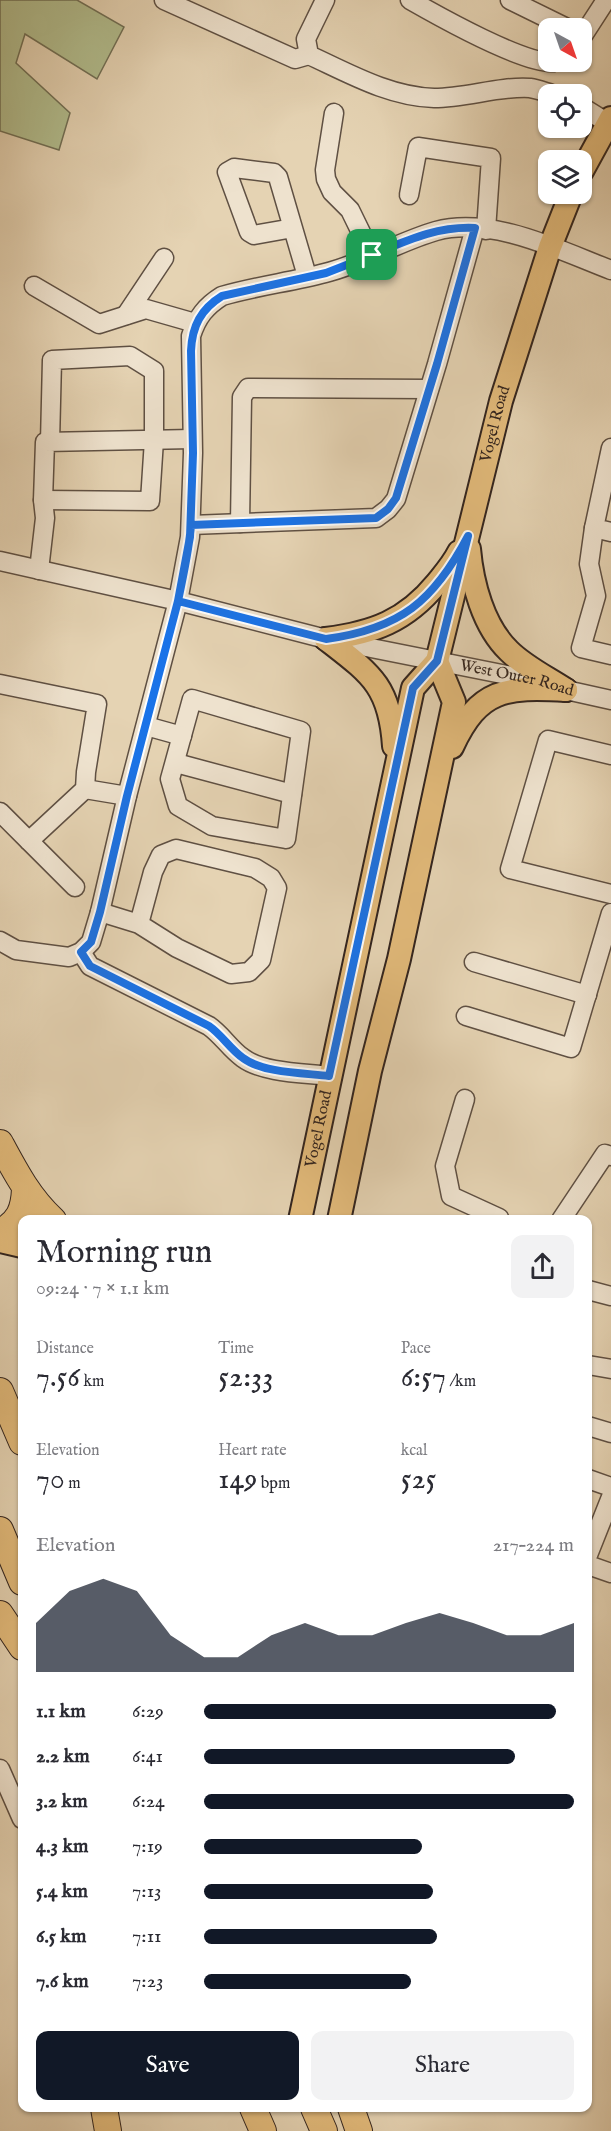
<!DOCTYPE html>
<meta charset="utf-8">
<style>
:root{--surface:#fff;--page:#f2f2f3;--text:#2b2b33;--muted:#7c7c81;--accent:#111827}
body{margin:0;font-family:"IM FELL English",serif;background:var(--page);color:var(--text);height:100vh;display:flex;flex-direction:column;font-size:22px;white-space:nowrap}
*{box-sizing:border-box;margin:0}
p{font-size:20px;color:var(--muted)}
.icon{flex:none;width:33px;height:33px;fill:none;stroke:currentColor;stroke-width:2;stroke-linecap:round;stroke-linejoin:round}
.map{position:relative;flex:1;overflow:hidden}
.side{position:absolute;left:18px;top:1215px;width:574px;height:897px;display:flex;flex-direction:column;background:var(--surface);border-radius:12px;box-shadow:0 2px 4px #0004}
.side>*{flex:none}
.needle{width:39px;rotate:140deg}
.tools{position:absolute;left:538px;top:18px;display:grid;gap:12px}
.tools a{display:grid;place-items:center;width:54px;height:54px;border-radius:12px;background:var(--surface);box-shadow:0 2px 4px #0004;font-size:30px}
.pin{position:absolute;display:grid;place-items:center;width:51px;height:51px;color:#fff;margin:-26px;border-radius:12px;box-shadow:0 3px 9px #0006}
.round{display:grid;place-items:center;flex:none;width:63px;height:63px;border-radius:12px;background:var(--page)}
.headline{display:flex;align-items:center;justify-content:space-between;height:102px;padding:0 18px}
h1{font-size:33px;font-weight:600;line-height:45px}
.metrics{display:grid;grid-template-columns:repeat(3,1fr);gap:9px;height:102px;padding:6px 18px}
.metrics div{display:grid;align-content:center}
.metrics b{font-size:30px;font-weight:600}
.metrics small{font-size:16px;font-weight:400}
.metrics p{font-size:16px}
.chart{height:168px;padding:12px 18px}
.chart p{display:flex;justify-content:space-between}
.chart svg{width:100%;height:108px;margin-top:6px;fill:var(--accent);opacity:.7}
.button{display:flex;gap:12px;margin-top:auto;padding:12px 18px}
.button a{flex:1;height:69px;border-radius:12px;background:var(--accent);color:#fff;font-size:24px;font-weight:600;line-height:69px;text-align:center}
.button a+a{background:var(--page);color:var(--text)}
ul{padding:0 18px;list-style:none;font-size:20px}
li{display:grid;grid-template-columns:96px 72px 1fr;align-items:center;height:45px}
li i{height:15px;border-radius:8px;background:var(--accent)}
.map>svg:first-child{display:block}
</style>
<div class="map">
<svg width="611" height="2131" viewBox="0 0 611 2131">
<rect width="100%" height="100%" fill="#e5d3b3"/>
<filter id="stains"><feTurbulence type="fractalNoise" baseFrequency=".00333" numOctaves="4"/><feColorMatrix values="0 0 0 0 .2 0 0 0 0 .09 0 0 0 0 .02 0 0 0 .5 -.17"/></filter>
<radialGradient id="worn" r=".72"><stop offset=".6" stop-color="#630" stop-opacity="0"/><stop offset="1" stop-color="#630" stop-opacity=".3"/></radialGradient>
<!-- green -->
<path fill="#b2bd8e" stroke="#727056" stroke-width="1.5" d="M0,0H77L124,27L97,79L25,34L16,63L70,113L59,150L0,131Z"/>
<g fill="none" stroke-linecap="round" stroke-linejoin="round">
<!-- minor casing -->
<g stroke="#5f5043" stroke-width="21">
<g id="minor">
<path d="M164,0L295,59L309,55"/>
<path d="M325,0L306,39L309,55C348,73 390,97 434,98C467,98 498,86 530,88C537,89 545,92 552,94"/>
<path d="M410,0C438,16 525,65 554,62"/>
<path d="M510,0L567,28"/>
<path d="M582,37L606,0"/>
<path d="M582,107L608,123"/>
<path d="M334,113L325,170L326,179L332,192L350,210L372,255"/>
<path d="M409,195L418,147L491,158L486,230"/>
<path d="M293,228L254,235L249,232L227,172L234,168L274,173L278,177L307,276"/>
<path d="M34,286L99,324L146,309L195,323"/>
<path d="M126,315L164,258"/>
<path d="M611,448L594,528L611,532"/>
<path d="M43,500L150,501L154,440V371L130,356L52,360L50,442"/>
<path d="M240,523L242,397L248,388L429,389"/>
<path d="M191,525L376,518L388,509L396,499L437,364L475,228"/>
<path d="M594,528L589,564L596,596L581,648L611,655"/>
<path id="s1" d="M0,561L178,601L326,639L542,682L566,690L611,700"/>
<path d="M39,570L45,518L43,500L45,442L192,439"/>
<path d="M0,684L97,704L86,772L85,789L29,841L75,887"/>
<path d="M192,699L301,731L286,839L212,826L178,806L170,779Z"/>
<path d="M146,726L182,736"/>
<path d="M611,755L548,740L510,869L611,894"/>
<path d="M176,763L292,794"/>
<path d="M85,789L127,796"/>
<path d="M0,812L29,841"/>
<path d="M100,912L139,924L177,948L231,974L249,972L261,960L277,888L271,878L255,868L176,849L161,855L153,872L139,924"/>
<path d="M0,941L16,950L69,957L81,952L91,942L100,912L127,796L178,601L190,537L193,453L191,336C197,317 206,306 222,296C256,286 291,282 325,273C362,264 398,242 436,231C492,216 559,250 611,270"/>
<path d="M81,952L90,966L209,1026C222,1035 230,1049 243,1058C263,1073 305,1073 329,1076"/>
<path d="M474,962L587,995"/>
<path d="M466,1016L571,1048L611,913"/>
<path d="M465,1099L445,1166L451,1196L499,1218V1220"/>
<path d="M561,1220L605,1154L611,1156"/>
<path d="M588,1290L611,1296"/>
<path d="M588,1365L611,1369"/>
<path d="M588,1426L611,1433"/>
<path d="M588,1479L611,1487"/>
<path d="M588,1555L611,1497"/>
<path d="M588,1565L611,1573"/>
<path d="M0,1769L22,1819"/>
</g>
</g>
<!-- major casing -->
<g stroke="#32241e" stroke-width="26">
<g id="major">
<path d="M582,171L611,118"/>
<path d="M469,549C472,583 483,626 509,651C525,667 548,678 566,690"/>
<path d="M326,639C373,633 406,621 437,583C445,573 453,564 459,552"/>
<path d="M326,639C371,674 390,686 394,746"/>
<path d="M452,747C479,688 506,687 566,690"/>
<path id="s2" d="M300,1220L413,688L437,661L501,401L550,247L571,194"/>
<path d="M339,1220L370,1071L399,959L454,702L437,661"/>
<path d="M0,1241L22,1246"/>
</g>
</g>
<!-- highway casing -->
<g stroke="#32241e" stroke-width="28">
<path id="highway" d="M0,1143C15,1171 29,1198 53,1220
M0,1233C19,1221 24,1211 25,1189
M0,1391L22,1442
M0,1530L22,1582
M0,1614L22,1647
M104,2108L108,2131
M253,2108L263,2131
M314,2108L324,2131
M351,2108L359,2131"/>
</g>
<!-- minor -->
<use href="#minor" stroke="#eee2ce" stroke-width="18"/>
<!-- major -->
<use href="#major" stroke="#e2ba7a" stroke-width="22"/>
<!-- highway -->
<use href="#highway" stroke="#e2ba7a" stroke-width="26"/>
</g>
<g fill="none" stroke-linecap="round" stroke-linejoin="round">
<!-- route casing -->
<g stroke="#fff" stroke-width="12">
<path id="route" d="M372,255L326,273L222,296C201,309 192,326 191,351L193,453L190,537L178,601L127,796L100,912L91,942L81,952L90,966L209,1026C222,1035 230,1049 243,1058C263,1073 304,1073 329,1076L413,688L437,661L468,536C434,601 400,629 326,639L178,601C183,576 189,551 191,525L376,518L388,509L396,498L437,364L475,228C437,226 406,241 372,255"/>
</g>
<!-- route -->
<use href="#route" stroke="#1a73e8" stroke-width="8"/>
</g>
<g text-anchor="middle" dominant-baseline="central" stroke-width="6" stroke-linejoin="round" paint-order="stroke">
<!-- street labels -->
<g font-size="16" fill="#32241e" stroke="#eee2ce">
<text stroke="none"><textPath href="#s2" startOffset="824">Vogel Road</textPath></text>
<text stroke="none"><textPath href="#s1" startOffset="530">West Outer Road</textPath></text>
<text stroke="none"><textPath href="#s2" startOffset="93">Vogel Road</textPath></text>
</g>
</g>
<rect width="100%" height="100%" filter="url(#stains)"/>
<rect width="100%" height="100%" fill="url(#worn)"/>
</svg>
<div class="tools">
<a><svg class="needle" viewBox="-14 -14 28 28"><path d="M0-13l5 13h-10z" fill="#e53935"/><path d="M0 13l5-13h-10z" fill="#7c7c81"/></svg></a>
<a><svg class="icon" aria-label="locate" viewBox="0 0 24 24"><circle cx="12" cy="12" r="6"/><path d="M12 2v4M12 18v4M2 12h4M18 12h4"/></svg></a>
<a><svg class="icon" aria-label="layers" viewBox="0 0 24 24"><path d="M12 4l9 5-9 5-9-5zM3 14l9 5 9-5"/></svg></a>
</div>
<div class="pin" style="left:372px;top:255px;background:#1e9e55"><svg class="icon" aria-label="arrive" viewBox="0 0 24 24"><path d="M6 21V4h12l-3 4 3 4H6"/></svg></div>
<section class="side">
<div class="headline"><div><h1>Morning run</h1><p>09:24 · 7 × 1.1 km</p></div><a class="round"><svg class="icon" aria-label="share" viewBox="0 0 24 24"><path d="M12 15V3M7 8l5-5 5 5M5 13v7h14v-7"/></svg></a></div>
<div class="metrics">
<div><p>Distance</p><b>7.56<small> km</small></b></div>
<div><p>Time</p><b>52:33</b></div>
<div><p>Pace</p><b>6:57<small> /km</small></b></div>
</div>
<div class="metrics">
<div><p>Elevation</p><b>70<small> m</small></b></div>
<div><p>Heart rate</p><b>149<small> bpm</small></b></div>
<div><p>kcal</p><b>525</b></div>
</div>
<div class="chart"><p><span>Elevation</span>217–224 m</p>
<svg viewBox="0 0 160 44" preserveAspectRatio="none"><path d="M0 44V24L10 11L20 6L30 11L40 29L50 38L60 38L70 29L80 24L90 29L100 29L110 24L120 20L130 24L140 29L150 29L160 24V44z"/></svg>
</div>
<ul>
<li><b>1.1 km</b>6:29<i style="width:95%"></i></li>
<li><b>2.2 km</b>6:41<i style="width:84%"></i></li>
<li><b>3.2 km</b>6:24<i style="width:100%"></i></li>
<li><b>4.3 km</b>7:19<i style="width:59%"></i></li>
<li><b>5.4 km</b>7:13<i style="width:62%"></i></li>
<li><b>6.5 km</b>7:11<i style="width:63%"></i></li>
<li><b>7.6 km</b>7:23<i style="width:56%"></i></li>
</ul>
<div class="button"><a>Save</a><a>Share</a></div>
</section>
</div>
